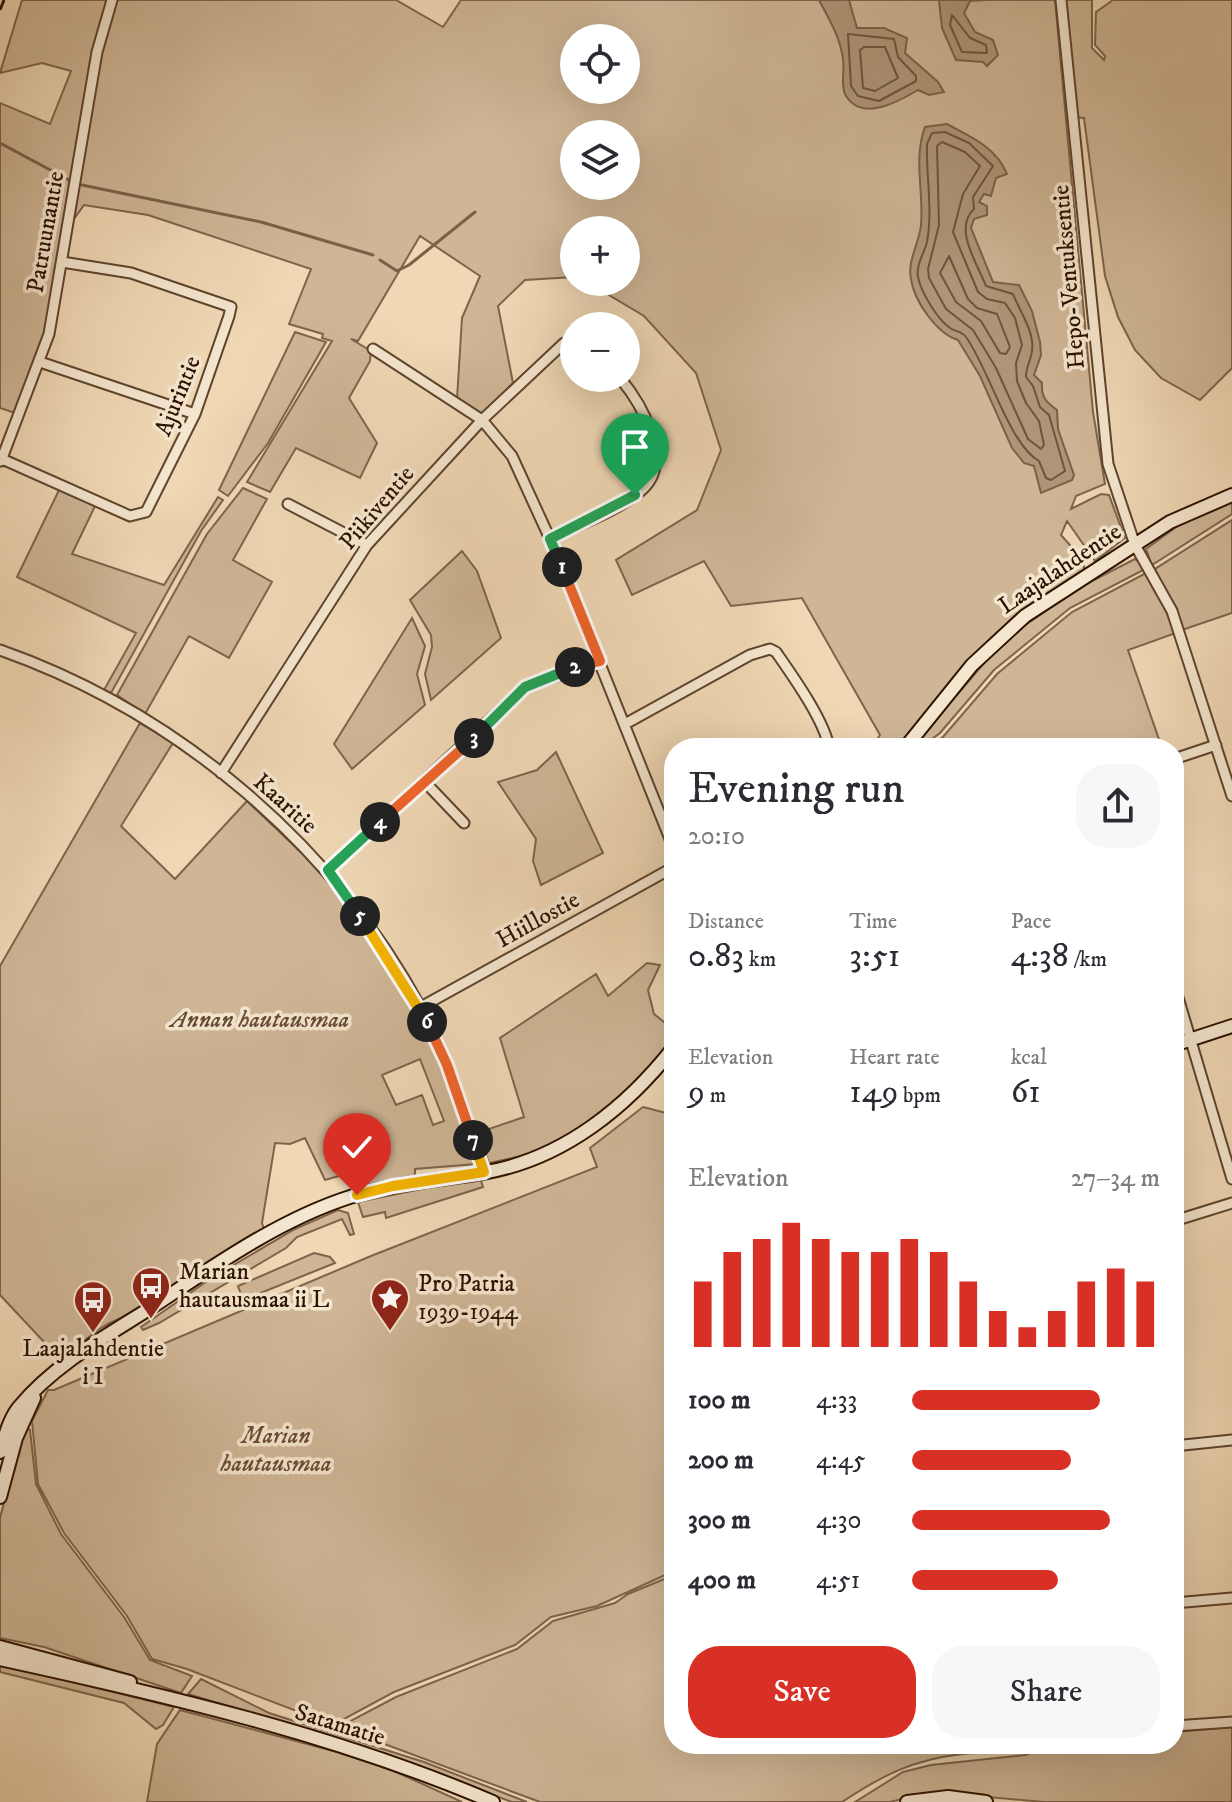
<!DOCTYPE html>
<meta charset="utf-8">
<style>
:root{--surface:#fff;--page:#f7f7f7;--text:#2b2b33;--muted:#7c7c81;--accent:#d93025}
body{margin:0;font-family:"IM FELL DW Pica",serif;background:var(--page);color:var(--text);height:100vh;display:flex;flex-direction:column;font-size:30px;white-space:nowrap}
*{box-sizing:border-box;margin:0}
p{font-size:26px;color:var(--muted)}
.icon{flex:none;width:44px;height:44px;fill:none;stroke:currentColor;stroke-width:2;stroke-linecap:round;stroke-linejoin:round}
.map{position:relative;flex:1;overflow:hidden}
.details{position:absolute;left:664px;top:738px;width:520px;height:1016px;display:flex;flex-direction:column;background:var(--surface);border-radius:32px;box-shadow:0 8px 32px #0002}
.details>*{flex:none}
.tools{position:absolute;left:560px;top:24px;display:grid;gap:16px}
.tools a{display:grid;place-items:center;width:80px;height:80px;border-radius:50%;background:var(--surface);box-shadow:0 8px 32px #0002;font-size:40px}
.pin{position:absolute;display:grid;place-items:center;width:68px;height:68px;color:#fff;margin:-82px -34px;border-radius:50% 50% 50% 0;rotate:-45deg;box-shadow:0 0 8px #0007}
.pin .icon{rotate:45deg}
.km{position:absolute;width:40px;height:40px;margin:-20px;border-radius:50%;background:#222;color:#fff;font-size:22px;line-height:40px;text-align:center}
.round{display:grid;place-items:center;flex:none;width:84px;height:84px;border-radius:32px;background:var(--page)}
.headline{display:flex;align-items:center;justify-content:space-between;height:136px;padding:0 24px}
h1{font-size:44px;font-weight:600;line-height:60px}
.metrics{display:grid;grid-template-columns:repeat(3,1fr);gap:12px;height:136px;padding:8px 24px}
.metrics div{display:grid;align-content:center}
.metrics b{font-size:34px;font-weight:600}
.metrics small{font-size:22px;font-weight:400}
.metrics p{font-size:22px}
.chart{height:224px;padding:16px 24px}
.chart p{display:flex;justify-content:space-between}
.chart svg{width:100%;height:144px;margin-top:8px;stroke:var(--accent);stroke-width:6}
.button{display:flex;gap:16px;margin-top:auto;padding:16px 24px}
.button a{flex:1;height:92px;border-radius:32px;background:var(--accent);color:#fff;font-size:32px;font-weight:600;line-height:92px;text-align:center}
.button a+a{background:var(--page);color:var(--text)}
ul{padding:0 24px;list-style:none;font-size:26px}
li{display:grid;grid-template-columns:128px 96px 1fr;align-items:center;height:60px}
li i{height:20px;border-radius:10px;background:var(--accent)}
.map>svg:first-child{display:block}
</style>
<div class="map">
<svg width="1232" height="1802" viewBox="0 0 1232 1802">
<rect width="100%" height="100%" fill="#f0d8b5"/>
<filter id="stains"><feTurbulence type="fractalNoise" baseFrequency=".0025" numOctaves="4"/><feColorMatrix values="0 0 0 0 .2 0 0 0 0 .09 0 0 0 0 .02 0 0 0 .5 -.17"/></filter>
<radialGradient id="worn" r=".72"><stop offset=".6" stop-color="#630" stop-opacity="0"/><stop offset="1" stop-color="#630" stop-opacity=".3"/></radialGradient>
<!-- green -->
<path fill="#cfb696" stroke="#7e644b" stroke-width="2" fill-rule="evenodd" d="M22,0H396L443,27L461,0H1055L1093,412L1105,484L1076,496L1071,509L1101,494L1109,495L1125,538L1095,561L1067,521L1061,535L1084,561V570L999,631L969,662L899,748H871L880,735L802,598L731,606L704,561L632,595L616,560L697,510L721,450L696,373L644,316L587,282H626V230H574V277L525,280L498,306L513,383L481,415L457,399L462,318L480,276L420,236L358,341L351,339L371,351L370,361L349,398L377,443L360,478L296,448L270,492L247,482L332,341L322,338L323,334L289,324L311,269L148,215L84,205L69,226L46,333L18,414L0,408V103L50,124L71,71L42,63L0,73ZM574,38H626V90H574ZM574,134H626V186H574Z
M1061,0H1092V48L1104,60L1105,56L1095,45L1096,12L1113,0H1232V368L1200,400L1161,378L1135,350L1118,317L1105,276L1084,118L1073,117Z
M295,332L326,342L268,443L228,496L219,490Z
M60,488L96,504L72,554L164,585L218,497L223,500L201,531L111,693L104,690L136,633L17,577Z
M243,488L267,499L233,560L272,582L229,658L189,636L145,714L117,695L207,534Z
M1232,502V514L1152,565L1146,549L1179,525Z
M1232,520V613L1182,630L1155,569Z
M462,551L477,571L501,638L431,700L425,674L432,647L431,635L410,600Z
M1135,559L1147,568L1070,608L994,670L940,733L920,748H911L1004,640L1080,587Z
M1148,572L1176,633L1128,650L1162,748H925L943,737L997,674L1072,612Z
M412,618L425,646L417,674L425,705L352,769L334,744Z
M140,723L173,743L121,826L175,879L247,801L325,875L415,1010L443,1073L476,1164L415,1169V1175L355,1190L349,1173L325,1180L305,1138L290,1144L275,1143L262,1223L265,1232L121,1318C94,1328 82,1346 59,1358L0,1295V966ZM420,1059L444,1121L433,1125L422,1095L396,1105L382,1075Z
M556,752L603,853L541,885L533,861L536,839L498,782L537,770Z
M647,963L660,965L648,990L654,1014L674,1030C663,1070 581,1134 543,1149C526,1156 507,1159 489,1163L477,1133L524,1117L500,1038L596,974L608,996Z
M643,1107L674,1115V1571L597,1606L551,1617L515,1645L394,1692L333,1725L187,1669L152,1659L127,1616L64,1533L38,1484L32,1421L48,1390H54L371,1256L597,1167L590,1148Z
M480,1177L483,1187L386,1218L385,1212L363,1217L358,1202Z
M338,1210L348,1213L354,1234L350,1235L342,1219L297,1237L286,1248L159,1323L143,1330L141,1327L213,1277L295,1229Z
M314,1253L330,1257L335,1263L243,1300L238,1286Z
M24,1427L30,1430L36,1484L61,1534L124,1617L150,1660L192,1676L181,1693L44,1647L0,1638V1518Z
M674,1575V1744H1042C1019,1756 987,1751 962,1754C912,1760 883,1775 842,1802H540L339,1727L396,1697L517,1649L553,1621L615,1603L628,1594Z
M0,1664L174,1707L163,1725L156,1729L124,1703L0,1672Z
M201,1679L269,1713L424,1762L527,1802H512L366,1748L188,1694Z
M180,1710L337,1752L394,1771L462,1802H147L157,1744Z
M1232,1727V1802H1044L944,1793L922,1794L890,1802H855L903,1772L931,1765L1025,1755L1055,1744H1174V1732Z"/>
<!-- water -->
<path fill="#ae9577" stroke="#7a6147" stroke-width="2" d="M819,0H849L857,28H884L907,38L905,53L938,82L944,92L929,95L918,90C901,100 863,123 846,96C840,86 845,70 843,59C840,37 829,19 819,0Z
M939,0H986L970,1L964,13L975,32L993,40L998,55L987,66L983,62L956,60L942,28Z
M947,124C971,137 996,147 1007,174L996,178L991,196L984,194L979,202L987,206V215L974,219L971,228L993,282L1019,285L1032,311L1040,342L1041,355L1034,375L1042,383C1041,397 1046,402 1057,410L1058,429L1074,475L1072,480L1041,493L1034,466L1024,463L1012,448L980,376L958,340C937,334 914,301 911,279C907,261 919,244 921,225C924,192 913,159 925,127Z"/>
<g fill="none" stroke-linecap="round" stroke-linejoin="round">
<!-- shore -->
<path stroke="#6e543c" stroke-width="2" d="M952,15L970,38L986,45L987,53L962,52L950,25Z
M848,34L894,39L898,57L916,76V81L879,101L858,96L851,86Z
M864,47H885L898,78L875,91L863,88L860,50Z
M945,132L969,143L993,166L973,197L974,209C953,228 977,263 986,286L1013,294C1019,310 1035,332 1032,351C1031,360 1026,366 1026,377L1033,386L1040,407L1049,415L1065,471L1051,480L1046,478L1039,461C1009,444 989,369 966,337C962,331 956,332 950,328C937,319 921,292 918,277C916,264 924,254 927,242C933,209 926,177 927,144L932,133Z
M942,142L965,152L980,166L963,194L953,232L978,292L987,299L1005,303L1015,318L1022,345L1016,363L1017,381L1026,403L1039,421L1044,445L1041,449L1028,439L996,368L973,330L946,309L929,278L928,269L939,225L937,146Z
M949,256L968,299L977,308L997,314L1010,347L1006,354L1000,353L981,321L956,302L940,273Z"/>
<!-- stream -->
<path stroke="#7a6147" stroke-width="3" d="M0,143L69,180
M82,185L261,222L373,255
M380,260L397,271L409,265L475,212"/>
<!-- street casing -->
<g stroke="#5e442d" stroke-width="13">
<path id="street" d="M1061,0L1108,464L1135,545L1172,611L1232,796
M373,349L482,420L512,456L550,539L674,849
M40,362L195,414
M2,459L130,516L146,512L195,414L229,316L231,307L131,273L62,262
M1,461L49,334L97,52L112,0
M288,504L367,545
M550,539C579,524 619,511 643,489C674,460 641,403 620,378
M0,650C176,712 332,843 421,1008C449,1060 466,1117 484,1172
M625,724L750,655L770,649L776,652C792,675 825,721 829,748
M1174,759L1216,745
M221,773L367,545L482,420L564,343L574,344
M424,781L464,823
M328,870L525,687L600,661
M1174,984L1232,1179
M421,1007L674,867
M1174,1221L1232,1203
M1174,1446L1232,1440
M1174,1603L1232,1598
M1174,1726L1232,1722"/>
</g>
<!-- secondary casing -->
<g stroke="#2d1200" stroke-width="16">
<path id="secondary" d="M905,748L972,665L1025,616L1170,522L1232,495
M1174,1045L1232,1026
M0,1452C5,1437 9,1419 19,1407C54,1365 103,1338 149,1309C211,1268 278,1220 350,1197C395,1183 441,1180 487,1172C564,1158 627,1107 674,1047
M0,1497L16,1438L34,1398
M0,1647L130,1682
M0,1659C166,1695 336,1735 493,1802
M907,1802L948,1797L986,1802"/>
</g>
<!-- street -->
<use href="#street" stroke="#f5e6cf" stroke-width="9"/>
<!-- secondary -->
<use href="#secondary" stroke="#f5e6cf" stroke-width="12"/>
<!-- rail -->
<path stroke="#2d1200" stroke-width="3" stroke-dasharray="14 14" stroke-linecap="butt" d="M0,10L4,0"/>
</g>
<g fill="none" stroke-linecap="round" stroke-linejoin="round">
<!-- split-1 casing -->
<g stroke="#fff" stroke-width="16">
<path id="split-1" d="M562,567L550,539L635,495"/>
</g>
<!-- split-2 casing -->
<g stroke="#fff" stroke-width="16">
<path id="split-2" d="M562,567L600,661L575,667"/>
</g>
<!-- split-3 casing -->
<g stroke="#fff" stroke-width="16">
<path id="split-3" d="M474,738L525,687L575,667"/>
</g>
<!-- split-4 casing -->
<g stroke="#fff" stroke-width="16">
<path id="split-4" d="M380,822L474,738"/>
</g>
<!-- split-5 casing -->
<g stroke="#fff" stroke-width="16">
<path id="split-5" d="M360,916L328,870L380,822"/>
</g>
<!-- split-6 casing -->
<g stroke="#fff" stroke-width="16">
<path id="split-6" d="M360,916L427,1022"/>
</g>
<!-- split-7 casing -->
<g stroke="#fff" stroke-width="16">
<path id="split-7" d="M427,1022L447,1065L473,1140"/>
</g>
<!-- split-8 casing -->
<g stroke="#fff" stroke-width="16">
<path id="split-8" d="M393,1186L484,1172L473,1140"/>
</g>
<!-- split-9 casing -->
<g stroke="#fff" stroke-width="16">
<path id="split-9" d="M357,1195L393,1186"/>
</g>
<!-- split-1 -->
<use href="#split-1" stroke="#22a559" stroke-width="10"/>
<!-- split-2 -->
<use href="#split-2" stroke="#f0652b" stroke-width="10"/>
<!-- split-3 -->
<use href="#split-3" stroke="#22a559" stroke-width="10"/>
<!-- split-4 -->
<use href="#split-4" stroke="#f0652b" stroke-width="10"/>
<!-- split-5 -->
<use href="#split-5" stroke="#22a559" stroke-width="10"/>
<!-- split-6 -->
<use href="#split-6" stroke="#f5b400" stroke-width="10"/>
<!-- split-7 -->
<use href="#split-7" stroke="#f0652b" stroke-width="10"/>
<!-- split-8 -->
<use href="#split-8" stroke="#f5b400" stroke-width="10"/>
<!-- split-9 -->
<use href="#split-9" stroke="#f5b400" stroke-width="10"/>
</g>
<!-- icons -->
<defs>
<g id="bus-pin" transform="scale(2)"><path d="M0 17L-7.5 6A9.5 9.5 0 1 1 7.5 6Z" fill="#8f2418" stroke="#f5e6cf"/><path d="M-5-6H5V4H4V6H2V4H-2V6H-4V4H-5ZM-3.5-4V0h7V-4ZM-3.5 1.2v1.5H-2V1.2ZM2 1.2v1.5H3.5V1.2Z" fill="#fff"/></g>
<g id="sight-pin" transform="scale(2)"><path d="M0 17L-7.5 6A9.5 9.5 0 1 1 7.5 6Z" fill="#8f2418" stroke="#f5e6cf"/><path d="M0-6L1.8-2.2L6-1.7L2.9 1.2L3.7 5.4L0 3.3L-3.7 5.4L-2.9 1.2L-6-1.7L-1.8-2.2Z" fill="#fff"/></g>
</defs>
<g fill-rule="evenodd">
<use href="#bus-pin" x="151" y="1286"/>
<use href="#sight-pin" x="390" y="1298"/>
<use href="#bus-pin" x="93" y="1300"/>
</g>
<g text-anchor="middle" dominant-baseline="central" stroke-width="7" stroke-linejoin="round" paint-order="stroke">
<!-- street labels -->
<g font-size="24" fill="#2d1200" stroke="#f5e6cf">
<text transform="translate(46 232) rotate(-80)">Patruunantie</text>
<text transform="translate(1069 277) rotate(-95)">Hepo-Ventuksentie</text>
<text transform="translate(178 396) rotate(-68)">Ajurintie</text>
<text transform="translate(377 508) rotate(-50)">Piikiventie</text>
<text transform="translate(1060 569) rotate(-34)">Laajalahdentie</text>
<text transform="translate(285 804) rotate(42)">Kaaritie</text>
<text transform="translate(538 920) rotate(-29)">Hiillostie</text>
<text transform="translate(340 1725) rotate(17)">Satamatie</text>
</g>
<!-- park labels -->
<g font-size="24" font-style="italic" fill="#664b34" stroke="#f5e6cf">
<text x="260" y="1020">Annan hautausmaa</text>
<text x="276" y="1436">Marian<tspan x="276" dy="28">hautausmaa</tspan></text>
</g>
<!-- poi labels -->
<g font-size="24" fill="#2d1200" stroke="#f5e6cf" text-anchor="start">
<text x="179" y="1272">Marian<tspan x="179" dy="28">hautausmaa ii L</tspan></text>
<text x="418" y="1284">Pro Patria<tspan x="418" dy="28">1939-1944</tspan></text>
<text x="93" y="1349" text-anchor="middle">Laajalahdentie<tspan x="93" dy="28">i I</tspan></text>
</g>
</g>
<rect width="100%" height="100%" filter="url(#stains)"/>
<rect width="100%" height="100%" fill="url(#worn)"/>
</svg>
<div class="tools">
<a><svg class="icon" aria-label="locate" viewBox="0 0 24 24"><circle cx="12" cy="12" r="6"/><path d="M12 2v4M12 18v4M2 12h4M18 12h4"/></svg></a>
<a><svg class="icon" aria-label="layers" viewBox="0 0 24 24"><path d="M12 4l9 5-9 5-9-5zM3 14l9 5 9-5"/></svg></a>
<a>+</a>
<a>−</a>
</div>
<div class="pin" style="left:635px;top:495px;background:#1e9e55"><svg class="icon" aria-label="arrive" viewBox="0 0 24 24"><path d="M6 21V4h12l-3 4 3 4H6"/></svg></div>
<div class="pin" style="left:357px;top:1195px;background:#d93025"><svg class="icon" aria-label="check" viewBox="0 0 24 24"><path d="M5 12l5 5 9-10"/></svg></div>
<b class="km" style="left:562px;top:567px">1</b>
<b class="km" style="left:575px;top:667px">2</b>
<b class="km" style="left:474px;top:738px">3</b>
<b class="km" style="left:380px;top:822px">4</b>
<b class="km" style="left:360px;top:916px">5</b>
<b class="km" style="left:427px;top:1022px">6</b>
<b class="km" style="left:473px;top:1140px">7</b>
<section class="details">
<div class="headline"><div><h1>Evening run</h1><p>20:10</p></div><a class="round"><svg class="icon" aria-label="share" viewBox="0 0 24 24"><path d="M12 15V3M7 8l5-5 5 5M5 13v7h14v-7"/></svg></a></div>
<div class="metrics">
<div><p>Distance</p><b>0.83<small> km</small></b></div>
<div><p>Time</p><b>3:51</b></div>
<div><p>Pace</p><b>4:38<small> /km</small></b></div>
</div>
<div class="metrics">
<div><p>Elevation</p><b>9<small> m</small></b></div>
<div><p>Heart rate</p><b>149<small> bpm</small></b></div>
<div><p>kcal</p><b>61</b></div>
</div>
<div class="chart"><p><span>Elevation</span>27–34 m</p>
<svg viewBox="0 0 160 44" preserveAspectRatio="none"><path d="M5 44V24M15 44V15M25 44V11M35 44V6M45 44V11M55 44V15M65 44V15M75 44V11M85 44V15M95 44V24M105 44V33M115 44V38M125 44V33M135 44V24M145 44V20M155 44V24"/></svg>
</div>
<ul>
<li><b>100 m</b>4:33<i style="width:76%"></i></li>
<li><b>200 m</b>4:45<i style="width:64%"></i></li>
<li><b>300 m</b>4:30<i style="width:80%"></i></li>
<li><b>400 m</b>4:51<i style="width:59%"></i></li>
</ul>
<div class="button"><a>Save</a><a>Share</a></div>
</section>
</div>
